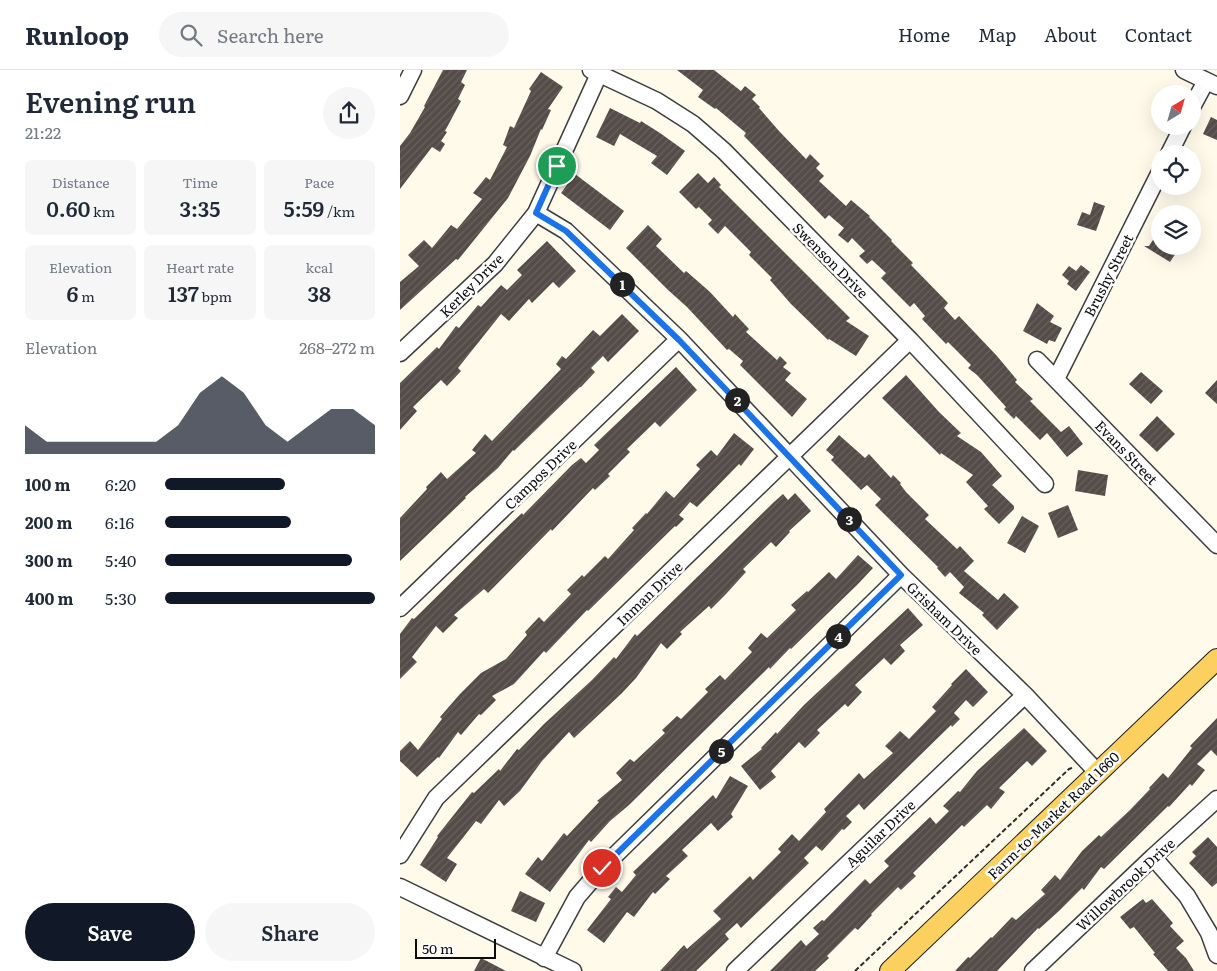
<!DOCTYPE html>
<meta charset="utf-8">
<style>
:root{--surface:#fff;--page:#f6f6f7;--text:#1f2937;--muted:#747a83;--line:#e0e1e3;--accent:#111827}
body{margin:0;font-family:Literata,serif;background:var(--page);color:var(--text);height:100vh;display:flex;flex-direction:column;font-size:19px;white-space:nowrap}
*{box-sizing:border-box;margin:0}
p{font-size:16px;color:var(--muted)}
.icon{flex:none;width:28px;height:28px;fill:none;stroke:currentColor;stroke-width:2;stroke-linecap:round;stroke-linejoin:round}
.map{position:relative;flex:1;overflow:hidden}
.details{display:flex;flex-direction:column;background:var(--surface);width:400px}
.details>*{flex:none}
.needle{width:32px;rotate:37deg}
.fabs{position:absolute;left:751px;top:15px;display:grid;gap:10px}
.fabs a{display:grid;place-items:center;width:50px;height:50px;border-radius:50%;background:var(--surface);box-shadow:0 5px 20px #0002;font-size:25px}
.scale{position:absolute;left:15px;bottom:12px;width:81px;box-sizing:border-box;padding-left:5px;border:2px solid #0b0b0b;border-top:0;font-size:14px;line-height:18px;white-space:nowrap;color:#0b0b0b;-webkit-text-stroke:4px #fff;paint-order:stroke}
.pin{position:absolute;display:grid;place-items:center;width:42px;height:42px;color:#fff;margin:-21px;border:2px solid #fff;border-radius:50%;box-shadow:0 1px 5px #0007}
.km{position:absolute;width:25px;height:25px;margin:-12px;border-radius:50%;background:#222;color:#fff;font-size:14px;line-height:25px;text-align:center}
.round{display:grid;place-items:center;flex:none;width:52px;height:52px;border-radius:26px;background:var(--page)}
.head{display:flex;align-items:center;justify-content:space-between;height:85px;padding:0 25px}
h1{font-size:28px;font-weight:600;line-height:38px}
.stats{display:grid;grid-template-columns:repeat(3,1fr);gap:8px;height:85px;padding:5px 25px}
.stats div{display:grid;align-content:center;border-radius:8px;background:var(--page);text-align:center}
.stats b{font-size:21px;font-weight:600}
.stats small{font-size:14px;font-weight:400}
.stats p{font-size:14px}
.chart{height:140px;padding:10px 25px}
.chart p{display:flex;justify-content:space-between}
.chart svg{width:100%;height:90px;margin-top:5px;fill:var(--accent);opacity:.7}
.button{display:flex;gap:10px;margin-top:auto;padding:10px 25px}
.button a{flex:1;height:58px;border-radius:30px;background:var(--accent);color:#fff;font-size:20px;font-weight:600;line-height:58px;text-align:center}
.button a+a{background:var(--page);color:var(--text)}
ul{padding:0 25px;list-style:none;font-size:16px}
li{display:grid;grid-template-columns:80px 60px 1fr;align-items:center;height:38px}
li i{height:12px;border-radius:6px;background:var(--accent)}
header{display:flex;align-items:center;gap:30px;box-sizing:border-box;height:70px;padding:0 25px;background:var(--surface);border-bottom:1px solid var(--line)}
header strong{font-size:24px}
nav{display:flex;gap:28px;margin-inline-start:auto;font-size:18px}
.search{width:350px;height:45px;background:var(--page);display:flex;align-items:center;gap:12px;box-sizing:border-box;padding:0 18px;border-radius:28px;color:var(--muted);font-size:19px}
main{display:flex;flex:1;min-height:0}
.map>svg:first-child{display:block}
</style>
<header>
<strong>Runloop</strong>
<div class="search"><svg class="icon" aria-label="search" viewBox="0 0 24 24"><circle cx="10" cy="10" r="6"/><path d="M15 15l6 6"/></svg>Search here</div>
<nav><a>Home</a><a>Map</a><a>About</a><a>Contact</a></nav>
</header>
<main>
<section class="details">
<div class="head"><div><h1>Evening run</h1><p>21:22</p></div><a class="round"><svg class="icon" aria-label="share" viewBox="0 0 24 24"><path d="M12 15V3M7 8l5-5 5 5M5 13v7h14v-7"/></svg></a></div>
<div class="stats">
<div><p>Distance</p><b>0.60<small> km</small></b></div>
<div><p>Time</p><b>3:35</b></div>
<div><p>Pace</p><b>5:59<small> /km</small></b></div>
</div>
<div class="stats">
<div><p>Elevation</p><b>6<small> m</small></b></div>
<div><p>Heart rate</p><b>137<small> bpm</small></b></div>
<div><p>kcal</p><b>38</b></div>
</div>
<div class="chart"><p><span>Elevation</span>268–272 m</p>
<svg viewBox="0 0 160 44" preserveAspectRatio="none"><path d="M0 44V30L10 38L20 38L30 38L40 38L50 38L60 38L70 30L80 14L90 6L100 14L110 30L120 38L130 30L140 22L150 22L160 30V44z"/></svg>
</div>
<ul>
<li><b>100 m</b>6:20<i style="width:57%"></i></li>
<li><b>200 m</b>6:16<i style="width:60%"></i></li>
<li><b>300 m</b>5:40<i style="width:89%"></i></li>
<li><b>400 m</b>5:30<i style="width:100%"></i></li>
</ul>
<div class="button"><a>Save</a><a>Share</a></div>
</section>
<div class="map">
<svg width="817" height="901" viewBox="0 0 817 901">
<defs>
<pattern id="building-hatch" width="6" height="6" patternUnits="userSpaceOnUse" patternTransform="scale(1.25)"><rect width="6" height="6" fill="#544c48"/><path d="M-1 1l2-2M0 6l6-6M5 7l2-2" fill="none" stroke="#68615e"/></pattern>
</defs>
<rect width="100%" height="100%" fill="#fffaea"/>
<!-- building -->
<path fill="url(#building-hatch)" d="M43,0H67L61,12L65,15L58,29L61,31L45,61L47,62L41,71L45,74L40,82L32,77L0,119V76L10,63L25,37L24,36Z
M277,0H314L341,21L345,16L356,25L352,29L360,37L359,38L379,61L406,89L410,84L420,94L416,98L424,106L419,111L446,136L451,130L470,146L469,147L492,170L491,171L513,193L511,195L548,233L544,238L555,250L559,246L597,286L617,310L615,312L633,329L630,331L661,362L669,356L683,374L667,387L647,363L640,370L616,346L614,349L604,339L606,337L577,305L568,298L571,295L548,272L546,274L522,249L525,246L514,233L510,237L481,208L486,203L472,190L467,194L459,186L465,181L452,168L448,173L438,165L444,158L429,145L425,149L344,66L346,63L316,38L315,39L298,27L303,20Z
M141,2L163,17L148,39L151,40L142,60L141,59L130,86L108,128L58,190L56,189L0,240V212L19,196L8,185L24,170L32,178L51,155L57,159L82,129L73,123L86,107L90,110L107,77L103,75L110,56L114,58L131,21L129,19Z
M210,38L240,53L241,51L260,63L285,81L267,105L251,93L257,86L220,64L214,76L196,67Z
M811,47L817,50V70L803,64Z
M298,103L308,113L314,107L321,115L319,117L450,248L446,251L469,266L456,286L429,269L428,270L391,234L370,210L372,208L349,185L351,182L325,156L318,164L308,154L312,150L299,137L296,139L279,122Z
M175,104L224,141L210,160L161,123Z
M694,132L705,136L696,161L677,155L682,142L690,145Z
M248,155L262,169L256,176L284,203L286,201L310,222L333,247L335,244L349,259L346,262L377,290L380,286L387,293L383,297L391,303L385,310L407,329L392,347L340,295L343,291L329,279L327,280L287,237L268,220L226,178Z
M760,159V176H771L778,180L770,192L744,176H749Z
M147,171L176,201L159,218L153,212L132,233L129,229L109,251L101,244L58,298L61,301L47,316L41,310L13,337L17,341L0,360V313L37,277L39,279L56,256L59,258L78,235L81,237L101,215L107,220L122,205L117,200Z
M681,195L690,202L676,221L667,214L669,211L662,205L669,196L676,201Z
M637,233L654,246L650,252L662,258L655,272L649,270L647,274L623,261Z
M222,244L239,261L208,292L203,286L191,298L195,302L181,317H180L114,381L113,380L98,398L65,427L66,428L0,491V448L27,419L26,417L41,402L47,409L76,383L72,380L85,364L92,371L161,299L156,294L162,286L166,289L193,260L200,266Z
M276,297L297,320L260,357L255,352L227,379L230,382L208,404L210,406L195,420L193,418L152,461L151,459L88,523L84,519L54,545L58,548L43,563L36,556L12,587L17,592L0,609V564L12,548L14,549L100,464L122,443L123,445L172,395L181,388L186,393L199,380L194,375Z
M741,302L763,321L751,334L729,314Z
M506,305L539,342L561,363L557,366L581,382L602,406L592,415L614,436V439L599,454L584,439L588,436L566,412L573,405L541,383L540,385L482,328Z
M817,310V334L805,323Z
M757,346L775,364L757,382L739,365Z
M334,363L354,379L341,396L339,394L297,437L290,432L279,445L284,449L276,457L275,456L188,541L187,540L146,583L144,581L114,614L92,626L96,630L81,645L79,644L61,665L58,662L39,688L38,687L17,707L0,691V681L10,671L18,680L42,649L40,647L60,624L81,603L106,589L127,565L125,562L139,547L144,552L171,524L167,520L182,505L184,507L205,486L208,489L234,460L232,458L246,443L247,444L266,421L274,428L300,399L296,395L311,380L317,386Z
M439,365L465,388L469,384L491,408L493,405L501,413L500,414L506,422L529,445L525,449L557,479L560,476L574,491L564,501L598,530L604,523L619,537L597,560L582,545L584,543L559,523L564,517L550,502L545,507L537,498L538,497L475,435L481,429L467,415L461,420L431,390L434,387L426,380Z
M678,400L708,405L705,426L675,421Z
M395,423L411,441L389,461L390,462L376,477L371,472L343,499L346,502L326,524L311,539L309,536L280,562L282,564L267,579L261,573L236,608L222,623L174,668L169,662L142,691L120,721L104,736L99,730L81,754L76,751L47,788L57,794L46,812L20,795L38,767L37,766L72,722L74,723L99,699L100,701L117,679L119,680L144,654L192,610L214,587L216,589L235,564L237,566L374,432L383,424L388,430Z
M668,435L678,460L658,468L648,443Z
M622,446L639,456L625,483L607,473Z
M458,485L473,498L458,514L391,579L390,578L370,599L369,597L229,735L210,751L191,772L189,770L150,822L125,804L138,787L142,791L164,763L167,766L199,732L197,731L222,710L216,703L230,689L234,692L265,663L262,660L277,646L281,649L308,622L305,619L320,605L325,610L352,582L348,578L361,563L367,568L396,540L391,535L407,521L408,522L429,502L436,509Z
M508,538L523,555L500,575L505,581L491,595L484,588L455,615L462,622L448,637L445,634L417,660L420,663L405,678L399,672L371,701L376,707L360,720L341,696L362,679L361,678L376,662L377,664L404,635Z
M566,599L588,622L573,637L566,630L554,643L560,649L552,657L551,655L464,740L459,734L446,746L452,752L444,760L442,759L422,781L416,776L404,788L409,793L341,858L337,853L325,864L329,869L296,901H260L284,875L287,879L321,849L313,841L350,806L353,810L381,782L378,779L392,764L399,771L426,742L424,739L459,703L464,709L493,683L485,676L500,661L509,669L536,641L532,637L552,615L551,614Z
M817,648V686L811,680L797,694L805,700L792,716L790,714L769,737L768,736L704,799L701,797L684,820L682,818L659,841L639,859L638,858L597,901H555L568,887L570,888L591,867L592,868L612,847L616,850L645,824L641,820L655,805L660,810L682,781L699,765L701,767L730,740L750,719L749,718L763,703L768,708L792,678L790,676Z
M624,658L647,681L632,696L627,691L599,718L605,722L591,739L587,735L564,757L562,755L513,803L516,806L501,820L498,817L471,844L472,845L458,860L455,858L427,886L429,888L415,901H370L401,870L406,876L419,864L413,858L422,850L424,851L465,809L470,814L489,796L484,791L530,747L536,754L549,741L543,736L558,721L560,722L577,701Z
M330,706L348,716L331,744L333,747L318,761L311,753L282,780L288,786L266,806L270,809L255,824L253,822L234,847L227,842L204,873L187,860L211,829L208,827L216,817L222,822L236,805L233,802L313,725L316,729Z
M808,767L817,777V813L812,817L789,793L796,786L792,782Z
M120,821L145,833L136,852L111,841Z
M743,829L746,833L752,829L773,853L770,856L784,871L776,878L786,888L794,901H768L753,884L755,883L734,857L730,859L720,847Z
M81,888L106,901H74Z"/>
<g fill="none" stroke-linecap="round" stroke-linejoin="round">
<!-- minor casing -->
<g stroke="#3e3e3e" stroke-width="19">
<path id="minor" d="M191,0L257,31L293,54L324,81L510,270L645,414
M784,0L817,16
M0,26L13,0
M792,37L806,11
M769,84L783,56
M136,143L166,161L279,269L501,505L625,625L698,703
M0,283L95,194L136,143L199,4
M637,290L817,475
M656,309L760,102
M0,538L279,269
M0,785L36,728L510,270
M753,787L787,826L809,863L817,885
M0,817L173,901
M144,888L177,827L202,798L501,505
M335,901L625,625
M633,901L753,787L817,729"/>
</g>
<!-- major casing -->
<g stroke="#1c1c1c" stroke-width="22">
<path id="major" d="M490,901L817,589"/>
</g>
<!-- path -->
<path stroke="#2d2d2d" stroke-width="2" stroke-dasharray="5 2.5" stroke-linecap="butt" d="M455,901L669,699L674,697"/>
<!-- minor -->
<use href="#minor" stroke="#fff" stroke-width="16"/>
<!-- major -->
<use href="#major" stroke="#fbd05e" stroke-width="20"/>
</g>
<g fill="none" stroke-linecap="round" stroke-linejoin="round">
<!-- route casing -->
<g stroke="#fff" stroke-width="10">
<path id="route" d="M157,96L136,143L166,161L279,270L501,505L202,798"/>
</g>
<!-- route -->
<use href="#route" stroke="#1a73e8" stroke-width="6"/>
</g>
<g text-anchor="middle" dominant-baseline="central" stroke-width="5" stroke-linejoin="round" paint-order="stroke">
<!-- street labels -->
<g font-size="14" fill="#0b0b0b" stroke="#fff">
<text transform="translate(431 190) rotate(45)">Swenson Drive</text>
<text transform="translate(708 205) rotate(-63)">Brushy Street</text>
<text transform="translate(71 215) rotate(-45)">Kerley Drive</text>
<text transform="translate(727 382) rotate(46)">Evans Street</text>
<text transform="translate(140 404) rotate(-44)">Campos Drive</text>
<text transform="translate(249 523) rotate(-44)">Inman Drive</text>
<text transform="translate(545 548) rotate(44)">Grisham Drive</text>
<text transform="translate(653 745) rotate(-44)">Farm-to-Market Road 1660</text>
<text transform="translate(480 763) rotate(-44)">Aguilar Drive</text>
<text transform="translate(725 814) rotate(-43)">Willowbrook Drive</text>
</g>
</g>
</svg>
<div class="fabs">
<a><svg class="needle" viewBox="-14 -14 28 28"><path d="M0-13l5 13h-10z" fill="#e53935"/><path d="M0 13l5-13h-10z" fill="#747a83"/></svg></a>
<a><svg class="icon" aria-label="locate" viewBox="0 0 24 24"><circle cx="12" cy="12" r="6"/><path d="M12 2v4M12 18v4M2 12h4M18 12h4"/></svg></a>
<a><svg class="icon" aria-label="layers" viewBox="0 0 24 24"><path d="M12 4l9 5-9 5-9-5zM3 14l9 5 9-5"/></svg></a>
</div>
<div class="scale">50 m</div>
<div class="pin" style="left:157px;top:96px;background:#1e9e55"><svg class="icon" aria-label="arrive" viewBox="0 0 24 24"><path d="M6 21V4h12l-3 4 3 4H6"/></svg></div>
<div class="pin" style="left:202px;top:798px;background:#d93025"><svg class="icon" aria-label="check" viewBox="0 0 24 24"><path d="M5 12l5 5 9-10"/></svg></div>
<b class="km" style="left:222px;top:214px">1</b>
<b class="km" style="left:337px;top:330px">2</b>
<b class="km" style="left:449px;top:449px">3</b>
<b class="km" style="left:438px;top:566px">4</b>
<b class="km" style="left:321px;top:681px">5</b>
</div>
</main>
